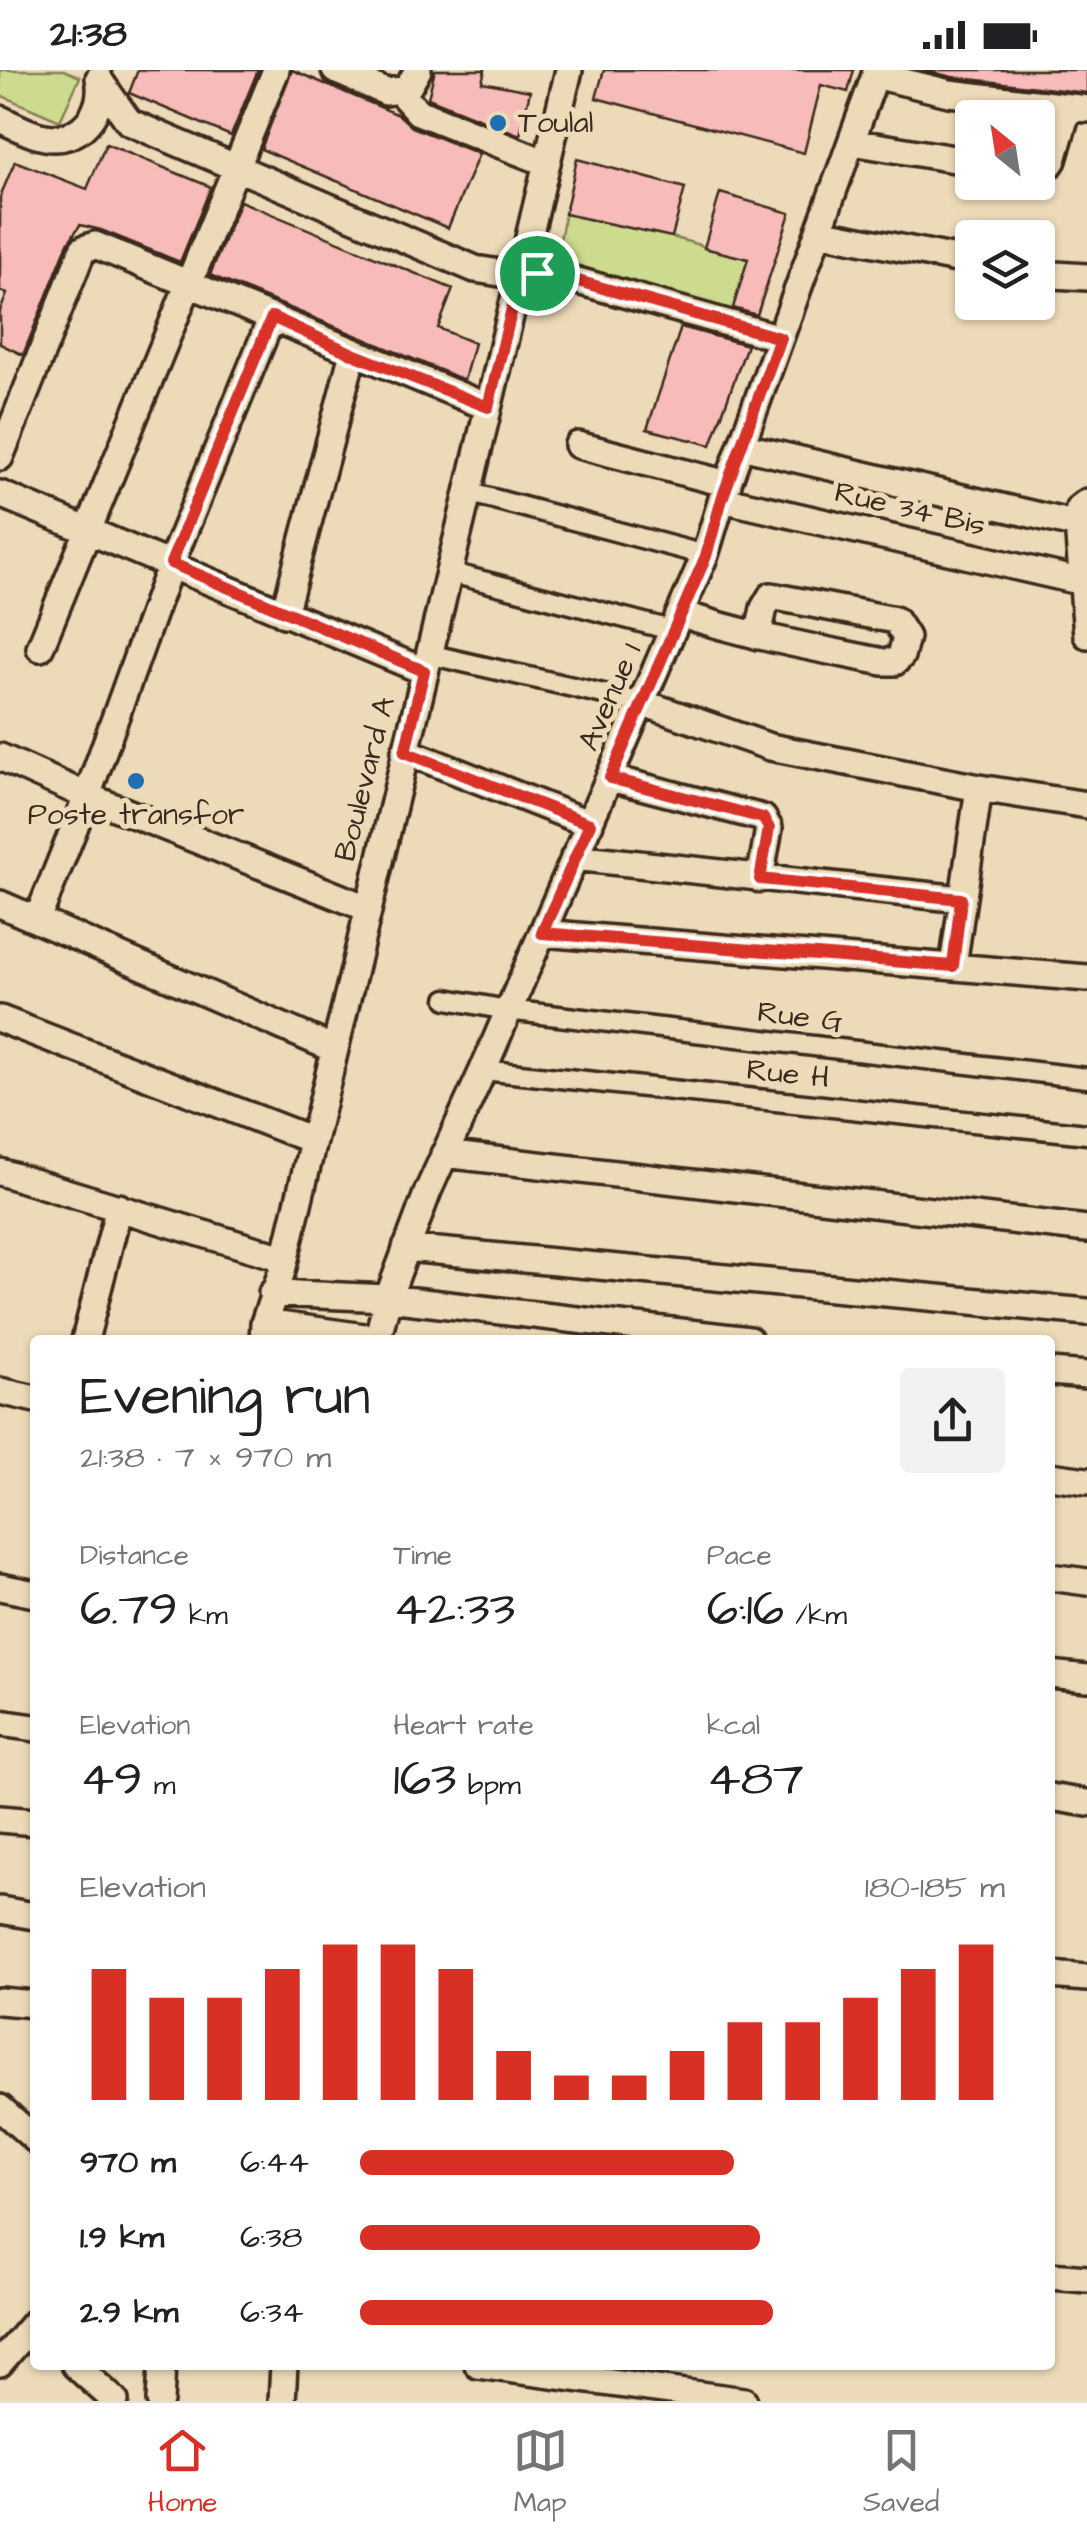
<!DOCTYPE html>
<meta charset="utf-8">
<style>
:root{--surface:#fff;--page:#f2f2f2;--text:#202124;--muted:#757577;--line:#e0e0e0;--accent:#d93025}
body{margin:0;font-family:"Architects Daughter",sans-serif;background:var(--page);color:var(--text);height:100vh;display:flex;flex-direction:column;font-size:38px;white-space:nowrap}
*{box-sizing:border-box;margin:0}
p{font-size:32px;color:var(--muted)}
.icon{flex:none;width:55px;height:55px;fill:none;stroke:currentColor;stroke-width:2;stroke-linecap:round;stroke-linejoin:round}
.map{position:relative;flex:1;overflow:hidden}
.details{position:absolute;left:30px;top:1265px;width:1025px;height:1035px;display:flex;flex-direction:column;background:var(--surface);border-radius:10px;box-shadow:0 2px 8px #0004}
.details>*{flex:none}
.needle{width:65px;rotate:330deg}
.controls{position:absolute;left:955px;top:30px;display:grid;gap:20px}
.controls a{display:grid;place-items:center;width:100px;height:100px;border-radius:10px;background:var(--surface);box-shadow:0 2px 8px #0004;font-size:50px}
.pin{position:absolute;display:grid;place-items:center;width:85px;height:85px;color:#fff;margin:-42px;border:5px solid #fff;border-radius:50%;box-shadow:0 2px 10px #0007}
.round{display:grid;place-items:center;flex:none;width:105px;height:105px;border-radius:10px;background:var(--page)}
.summary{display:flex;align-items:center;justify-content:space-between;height:170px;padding:0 50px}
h1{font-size:55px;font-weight:600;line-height:75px}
.stats{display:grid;grid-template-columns:repeat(3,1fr);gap:15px;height:170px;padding:10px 50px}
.stats div{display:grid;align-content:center}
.stats b{font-size:50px;font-weight:600}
.stats small{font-size:28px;font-weight:400}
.stats p{font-size:28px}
.chart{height:280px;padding:20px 50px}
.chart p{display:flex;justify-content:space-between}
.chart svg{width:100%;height:180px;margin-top:10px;stroke:var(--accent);stroke-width:6}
ul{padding:0 50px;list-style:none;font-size:32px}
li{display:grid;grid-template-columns:160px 120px 1fr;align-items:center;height:75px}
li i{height:25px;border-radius:12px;background:var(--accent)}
.status{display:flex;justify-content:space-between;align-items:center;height:70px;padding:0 50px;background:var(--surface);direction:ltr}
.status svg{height:28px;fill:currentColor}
.dock{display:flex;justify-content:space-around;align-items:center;height:140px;border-top:2px solid var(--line);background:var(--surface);font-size:28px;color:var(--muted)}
.dock a{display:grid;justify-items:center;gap:5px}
.dock .active{color:var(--accent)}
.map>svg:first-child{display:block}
</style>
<div class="status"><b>21:38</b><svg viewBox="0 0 49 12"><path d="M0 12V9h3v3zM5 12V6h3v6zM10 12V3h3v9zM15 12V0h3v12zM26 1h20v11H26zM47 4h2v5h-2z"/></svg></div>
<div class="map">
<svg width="1087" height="2331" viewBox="0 0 1087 2331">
<rect width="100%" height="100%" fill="#eddab8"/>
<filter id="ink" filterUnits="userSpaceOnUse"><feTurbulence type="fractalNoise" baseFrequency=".01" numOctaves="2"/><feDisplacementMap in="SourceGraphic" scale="20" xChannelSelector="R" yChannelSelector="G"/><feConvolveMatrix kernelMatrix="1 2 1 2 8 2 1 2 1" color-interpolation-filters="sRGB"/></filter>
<g filter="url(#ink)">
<!-- green -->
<path fill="#cddb8f" stroke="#848256" stroke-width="2.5" d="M0,0H64L80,7L60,51L0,25Z
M565,144L672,167L748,189L732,241L556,190Z"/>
<!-- building -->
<path fill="#f7bbb9" stroke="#3b2a1e" stroke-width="2.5" d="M138,0H258L231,66L129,23Z
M292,0L399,45L412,57L479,84L448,158L261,79Z
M435,0H485L482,12L530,21L520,65L428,28Z
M604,0H854L848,22L821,15L804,83L596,28Z
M923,0H1087V23L952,7Z
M106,74L211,117L180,192L101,160L80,155L68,173L23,285L0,274V241L7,224L0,221V127L15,91L87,119Z
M577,89L685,118L672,167L565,144Z
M720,123L790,143L757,245L733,238L748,189L704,178Z
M240,131L453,219L438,258L474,273L464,310L210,205Z
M681,257L747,275L711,375L647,359Z"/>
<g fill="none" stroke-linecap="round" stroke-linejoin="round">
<!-- pedestrian casing -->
<g stroke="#3b2a1e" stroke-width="25">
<path id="pedestrian" d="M467,422L705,485
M448,502L675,561
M428,584L643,633
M447,929L507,940L1087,1008
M483,1000L1087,1064"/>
</g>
<!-- minor casing -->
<g stroke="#3b2a1e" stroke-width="32">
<path id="minor" d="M335,0L386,22L407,19L418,0
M875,5L949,23L1087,39
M100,11L129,52L475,199L519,206L553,204L780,268
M400,22L418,42L547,93
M0,49C14,55 30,65 45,67C80,74 106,41 99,8
M852,72L972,92
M1038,95L1051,93L1053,90L1068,38
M819,162L972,192
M1038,204L1087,207
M578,375L728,414
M741,376L1078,455
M0,387L83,179L95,175L488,337
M0,424L424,601
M722,429L1083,512
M1087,432L1079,438L1078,455L1087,565
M284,544L353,283
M682,544C748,566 816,578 883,592H895L901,586L906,567L895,550L771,526L764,538L758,566
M40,578L276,0
M643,633L770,677L979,718L1087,735
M405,681L590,754
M0,687L87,726L367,838
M610,708L763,748L769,758L760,809
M574,787L961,829
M0,834L334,979
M37,850L87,726L171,493L272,247
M542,863L1087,908
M953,896L979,718
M0,949L312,1070
M444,1084L1087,1159
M0,1102L283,1188
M406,1178L1087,1242
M272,1223L388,1228L749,1270
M264,1253L364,1267L378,1266
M85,1270L119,1137
M263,1270L264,1253L282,1201L569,0
M377,1270L388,1228L428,1121L483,1000L705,485L722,429L877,0
M1050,1302L1087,1305
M0,1321L35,1329
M1050,1406L1087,1411
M1050,1507L1087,1512
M0,1517L35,1524
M1050,1604L1087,1608
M0,1653L35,1658
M1050,1727L1087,1733
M0,1749L35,1752
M0,1840L35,1846
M1050,1905L1087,1908
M0,1931L35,1934
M0,2038L35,2069
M1050,2206L1087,2209
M0,2293L35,2252
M75,2295L115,2331
M478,2295L744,2331
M160,2331L162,2295
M282,2331L284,2295"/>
</g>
<!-- pedestrian -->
<use href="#pedestrian" stroke="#eddab8" stroke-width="18"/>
<!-- minor -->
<use href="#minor" stroke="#eddab8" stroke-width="25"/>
</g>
</g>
<g fill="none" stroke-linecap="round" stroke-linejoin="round" filter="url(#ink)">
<!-- route casing -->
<g stroke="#fff" stroke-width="20">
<path id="route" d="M537,203L553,204L780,268L722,429L706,486L610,708L763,748L769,758L760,809L961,829L953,896L542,863L590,754L405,682L424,601L171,493L272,247L353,284L488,337L520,206Z"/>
</g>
<!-- route -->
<use href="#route" stroke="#d93025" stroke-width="12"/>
</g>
<!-- markers -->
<g fill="#1f6fb2" stroke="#eddab8" stroke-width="4">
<circle cx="498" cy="53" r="10"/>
<circle cx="136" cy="711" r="10"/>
</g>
<g text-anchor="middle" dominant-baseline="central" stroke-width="10" stroke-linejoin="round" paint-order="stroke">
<!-- poi labels -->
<g font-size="30" fill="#3b2a1e" stroke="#eddab8" text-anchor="start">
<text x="518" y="53">Toulal</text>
<text x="136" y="745" text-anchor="middle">Poste transfor</text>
</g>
<!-- street labels -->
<g font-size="30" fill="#3b2a1e" stroke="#eddab8">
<text transform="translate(910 439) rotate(13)">Rue 34 Bis</text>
<text transform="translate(610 627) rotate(-66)">Avenue 1</text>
<text transform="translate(365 709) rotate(-76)">Boulevard A</text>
<text transform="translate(800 947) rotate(7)">Rue G</text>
<text transform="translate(788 1004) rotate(6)">Rue H</text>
</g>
</g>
</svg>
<div class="controls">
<a><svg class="needle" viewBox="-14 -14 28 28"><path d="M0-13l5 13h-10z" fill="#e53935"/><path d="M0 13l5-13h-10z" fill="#757577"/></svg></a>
<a><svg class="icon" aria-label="layers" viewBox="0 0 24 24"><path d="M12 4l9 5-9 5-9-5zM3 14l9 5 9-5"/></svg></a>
</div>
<div class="pin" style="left:537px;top:203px;background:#1e9e55"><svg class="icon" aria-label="arrive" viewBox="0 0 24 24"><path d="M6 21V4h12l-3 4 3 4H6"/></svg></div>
<section class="details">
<div class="summary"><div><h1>Evening run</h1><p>21:38 · 7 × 970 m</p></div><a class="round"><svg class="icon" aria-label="share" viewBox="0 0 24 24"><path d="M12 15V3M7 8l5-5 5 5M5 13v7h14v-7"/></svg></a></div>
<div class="stats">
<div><p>Distance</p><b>6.79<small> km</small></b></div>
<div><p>Time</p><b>42:33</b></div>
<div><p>Pace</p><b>6:16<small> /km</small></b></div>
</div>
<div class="stats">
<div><p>Elevation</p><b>49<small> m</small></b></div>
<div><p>Heart rate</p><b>163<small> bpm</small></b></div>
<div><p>kcal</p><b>487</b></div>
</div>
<div class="chart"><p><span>Elevation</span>180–185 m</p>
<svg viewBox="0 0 160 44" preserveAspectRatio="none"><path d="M5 44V12M15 44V19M25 44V19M35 44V12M45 44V6M55 44V6M65 44V12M75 44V32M85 44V38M95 44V38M105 44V32M115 44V25M125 44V25M135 44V19M145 44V12M155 44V6"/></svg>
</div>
<ul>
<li><b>970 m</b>6:44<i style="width:58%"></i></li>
<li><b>1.9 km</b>6:38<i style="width:62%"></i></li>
<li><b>2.9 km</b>6:34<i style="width:64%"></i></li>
</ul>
</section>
</div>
<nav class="dock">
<a class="active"><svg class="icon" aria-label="home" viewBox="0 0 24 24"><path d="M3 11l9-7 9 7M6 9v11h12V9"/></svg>Home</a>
<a><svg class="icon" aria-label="map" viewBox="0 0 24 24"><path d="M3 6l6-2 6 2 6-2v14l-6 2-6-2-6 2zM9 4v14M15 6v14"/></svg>Map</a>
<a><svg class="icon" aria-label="saved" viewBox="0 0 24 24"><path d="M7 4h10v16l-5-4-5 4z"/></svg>Saved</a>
</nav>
